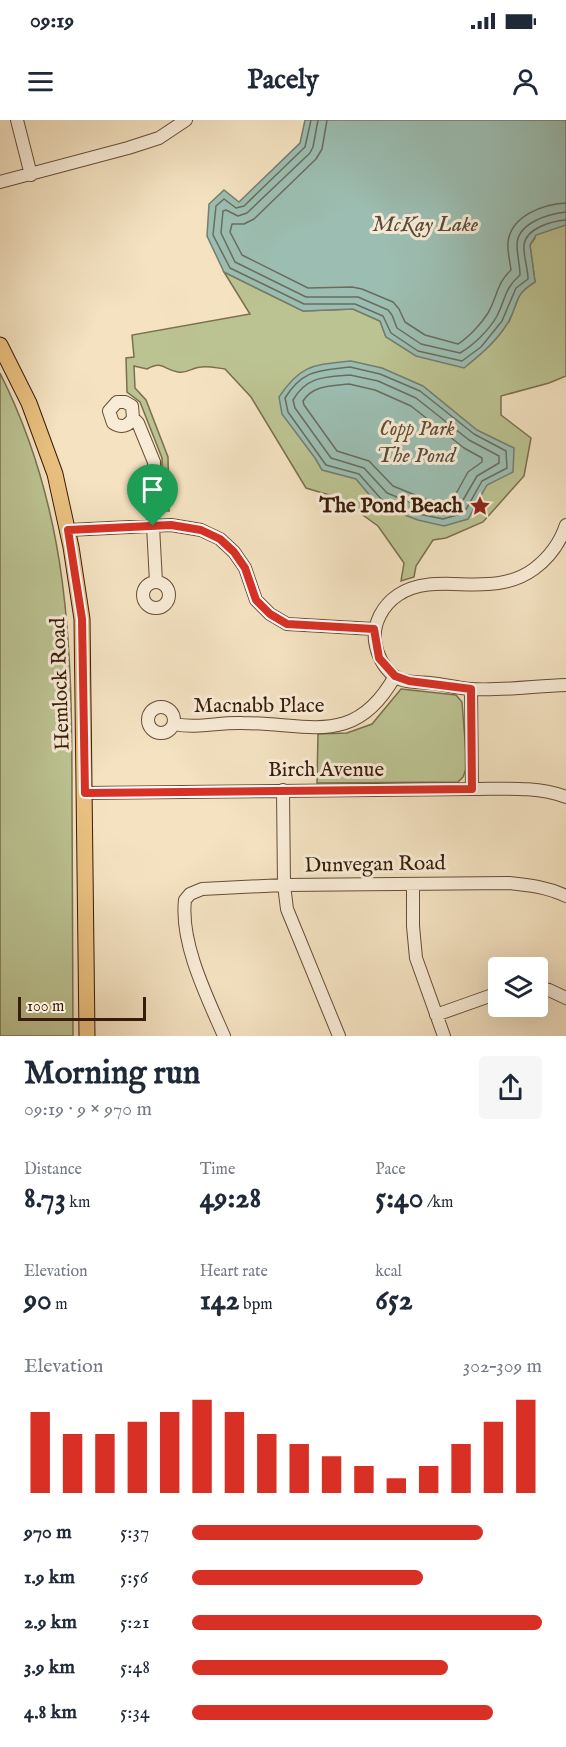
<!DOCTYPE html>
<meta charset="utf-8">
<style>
:root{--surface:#fff;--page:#f6f6f7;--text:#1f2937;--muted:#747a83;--accent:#d93025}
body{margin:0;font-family:"IM FELL English",serif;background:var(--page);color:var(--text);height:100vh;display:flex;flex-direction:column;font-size:22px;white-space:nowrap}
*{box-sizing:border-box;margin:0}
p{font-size:20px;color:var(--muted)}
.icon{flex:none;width:33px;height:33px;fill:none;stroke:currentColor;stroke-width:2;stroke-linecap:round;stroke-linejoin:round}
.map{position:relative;height:916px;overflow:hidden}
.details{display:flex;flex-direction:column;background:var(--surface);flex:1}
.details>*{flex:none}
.controls{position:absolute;left:488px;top:837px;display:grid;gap:12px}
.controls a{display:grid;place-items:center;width:60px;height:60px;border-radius:6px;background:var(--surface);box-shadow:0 6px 24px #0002;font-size:30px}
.scale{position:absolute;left:18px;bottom:15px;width:128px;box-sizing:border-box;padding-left:6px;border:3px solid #381b0b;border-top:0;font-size:16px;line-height:21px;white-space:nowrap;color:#381b0b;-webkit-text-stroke:4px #f8ecd7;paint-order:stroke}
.pin{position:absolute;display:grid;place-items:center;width:51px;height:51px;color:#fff;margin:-62px -26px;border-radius:50% 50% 50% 0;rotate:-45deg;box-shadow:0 0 6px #0007}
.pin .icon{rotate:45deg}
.round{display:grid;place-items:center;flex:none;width:63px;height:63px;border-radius:6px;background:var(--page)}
.summary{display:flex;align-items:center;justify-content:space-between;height:102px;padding:0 24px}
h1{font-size:33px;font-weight:700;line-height:45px}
.stats{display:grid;grid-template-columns:repeat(3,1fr);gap:9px;height:102px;padding:6px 24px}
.stats div{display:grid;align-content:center}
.stats b{font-size:30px;font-weight:700}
.stats small{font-size:16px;font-weight:400}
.stats p{font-size:16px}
.chart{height:168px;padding:12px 24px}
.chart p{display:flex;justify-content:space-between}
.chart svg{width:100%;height:108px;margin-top:6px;stroke:var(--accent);stroke-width:6}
ul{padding:0 24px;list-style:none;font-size:20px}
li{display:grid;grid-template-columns:96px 72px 1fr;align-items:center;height:45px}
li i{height:15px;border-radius:8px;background:var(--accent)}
.status{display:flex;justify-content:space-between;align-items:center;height:42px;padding:0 30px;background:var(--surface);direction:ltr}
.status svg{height:16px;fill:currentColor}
header{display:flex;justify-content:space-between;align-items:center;height:78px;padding:0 24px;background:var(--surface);font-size:27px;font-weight:700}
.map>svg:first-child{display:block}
</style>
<div class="status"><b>09:19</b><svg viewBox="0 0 49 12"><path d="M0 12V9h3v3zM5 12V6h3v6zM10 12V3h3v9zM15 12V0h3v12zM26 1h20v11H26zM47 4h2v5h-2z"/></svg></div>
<header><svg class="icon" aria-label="menu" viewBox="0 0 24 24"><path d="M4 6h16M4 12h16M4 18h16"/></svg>Pacely<svg class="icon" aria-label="person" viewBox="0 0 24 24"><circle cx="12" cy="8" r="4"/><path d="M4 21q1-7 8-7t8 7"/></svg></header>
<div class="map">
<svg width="566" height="916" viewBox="0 0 566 916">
<rect width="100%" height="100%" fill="#f4e2c1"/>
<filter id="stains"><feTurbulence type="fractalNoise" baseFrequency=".00333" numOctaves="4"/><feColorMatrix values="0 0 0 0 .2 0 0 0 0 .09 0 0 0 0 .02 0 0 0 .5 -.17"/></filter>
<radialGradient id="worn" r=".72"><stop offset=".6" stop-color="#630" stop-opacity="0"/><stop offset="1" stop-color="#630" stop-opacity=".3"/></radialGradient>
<!-- green -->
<path fill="#bcc392" stroke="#7a6f4e" stroke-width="1.5" d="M566,98V256L549,263L501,276V295L531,318L524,356L483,402L446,418L433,420L416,446L414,457L401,461L404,443L378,406L339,378L306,368L251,277L225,249C217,248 209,246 201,247C193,247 187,254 178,252C164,250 163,240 147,249L134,246L135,268L146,280L168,337L169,391H162V338L140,282L127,272L126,238L134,237L132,215L250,194L224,152L303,191L353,189L380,201L386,217L509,202L521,171L535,162L530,125L535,118L534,106Z
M0,253C70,392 72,528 72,679C72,758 72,837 73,916H0Z
M401,569L456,575L462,582L467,646L463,657L458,662L317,663L318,614L347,613L372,604Z"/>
<!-- water -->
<path fill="#9cbeb2" stroke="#747d6f" stroke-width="1.5" d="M305,0H566V105L536,115L530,125L535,162C511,177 520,184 507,204C496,222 480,235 464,248L416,236L386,217L380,201L353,189L303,191L224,152L207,116L209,84L224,70L239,82L300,23Z
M351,241L382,248L423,266L477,310L514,328L513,352L487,365L468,399L444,406L418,400L378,385L356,359L322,350L315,338L282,294L279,277C301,244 314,245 351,241Z"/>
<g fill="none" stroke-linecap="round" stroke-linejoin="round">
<!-- shore -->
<path stroke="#6a6c5e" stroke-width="1.5" d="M311,0L305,27L244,86L236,88L224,79L216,86L213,115L230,148L304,184H355L383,196L391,213L418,231L462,241L481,227L502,201L516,168L528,159C528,148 523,136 524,125C526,108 552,101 566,100
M318,0L313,27L310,33L247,93L238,96L226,90L223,91L221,113L235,142L306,177H358L388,190L392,195L397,208L421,224L460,233C474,225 489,210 497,196C506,178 504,169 520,155C520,145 517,135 517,125C517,103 548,94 566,92
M327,0L322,29L316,39L254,99L244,104H232L230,112L242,135L308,168L352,167L362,169L393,182L399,189L405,202L425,215L458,224C469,217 481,204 488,193C497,178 497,162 511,150C510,141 507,131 508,122C511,96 543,84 566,83
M350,247L380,254L420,271L474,314L506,331L507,348L482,361L464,393L443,399L419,394L382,380L359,354L326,345L288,292L285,278C303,249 319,251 350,247Z
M350,255L378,261L416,278L469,320L499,336V343L477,356L459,387L442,392L422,387L387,373L364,348L331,338L295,288L293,280C307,256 325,257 350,255Z
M349,264L375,270L411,286L464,328L482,338V342L468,352L453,379L443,382L425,379L393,366L369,341L337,331L304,285L303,281C313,265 332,266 349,264Z"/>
<!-- minor casing -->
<g stroke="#674d38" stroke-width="14">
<path id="minor" d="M17,0L31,55
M0,62L128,28L159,18L186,0
M133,298C128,307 121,308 113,303L109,291L117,282H125L132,286L133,298L138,303L154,342L153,406L156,462
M566,405C560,423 550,437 534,449C490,481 437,449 398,475C383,485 373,503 375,521C377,535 383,547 394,556C404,563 418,562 430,563C443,564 457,568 470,569C502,571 535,566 566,565
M68,410L171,405L201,410L220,419L234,432L245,448L256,480L270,494L287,504L374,509
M143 475a13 13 0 1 1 26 0a13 13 0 1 1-26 0Z
M471,569L472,669
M148 600a13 13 0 1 1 26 0a13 13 0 1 1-26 0Z
M174,604C199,609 218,602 242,603C309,603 355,628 395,556
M283,670L284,765L287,789L339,916
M85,673L472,669C503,669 537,666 566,677
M413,764V806L416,838L444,916
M537,868L549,870L566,878
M436,895L498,873
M224,916C207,877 180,823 185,780L190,774L202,769L284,765L509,763C529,765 547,767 566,776"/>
</g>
<!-- major casing -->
<g stroke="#381b0b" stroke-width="17">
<path id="major" d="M0,225L29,283L55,354L71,427L82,499L87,916"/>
</g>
<!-- minor -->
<use href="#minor" stroke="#f8ecd7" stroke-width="12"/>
<!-- major -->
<use href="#major" stroke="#eac180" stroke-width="15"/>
</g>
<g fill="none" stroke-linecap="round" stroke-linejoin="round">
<!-- route casing -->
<g stroke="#fff" stroke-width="12">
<path id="route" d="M171,405L201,410L220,419L234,432L245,448L256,480L270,494L287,504L374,509L379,538L395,556L409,561L471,569L472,669L85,673L82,499L68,410Z"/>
</g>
<!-- route -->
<use href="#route" stroke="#d93025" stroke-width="8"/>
</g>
<!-- icons -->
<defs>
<g id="sight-bare" transform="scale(1.62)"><path d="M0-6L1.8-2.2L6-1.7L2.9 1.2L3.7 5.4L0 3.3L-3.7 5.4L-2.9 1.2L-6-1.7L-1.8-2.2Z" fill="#8f2418" stroke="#f8ecd7" stroke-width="2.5" paint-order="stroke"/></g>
</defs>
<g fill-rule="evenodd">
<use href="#sight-bare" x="480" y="386"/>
</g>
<g text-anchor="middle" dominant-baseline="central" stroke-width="6" stroke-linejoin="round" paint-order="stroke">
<!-- park labels -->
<g font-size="21" font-style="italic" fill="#604d34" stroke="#f8ecd7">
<text x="417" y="309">Copp Park</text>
</g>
<!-- poi labels -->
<g font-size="21" font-weight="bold" fill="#381b0b" stroke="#f8ecd7" text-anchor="end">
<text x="463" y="386">The Pond Beach</text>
</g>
<!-- street labels -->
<g font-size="21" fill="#381b0b" stroke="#f8ecd7">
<text transform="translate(61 564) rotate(-92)">Hemlock Road</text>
<text x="259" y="586">Macnabb Place</text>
<text x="326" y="650">Birch Avenue</text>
<text transform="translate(375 745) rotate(-1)">Dunvegan Road</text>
</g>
<!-- water labels -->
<g font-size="22" font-style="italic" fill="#564c3d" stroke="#f8ecd7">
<text x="425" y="105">McKay Lake</text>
<text x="416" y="336">The Pond</text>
</g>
</g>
<rect width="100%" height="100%" filter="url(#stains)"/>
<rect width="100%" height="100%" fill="url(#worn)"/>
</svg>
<div class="controls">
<a><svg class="icon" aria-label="layers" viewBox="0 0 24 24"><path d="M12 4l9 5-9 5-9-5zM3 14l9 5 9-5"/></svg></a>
</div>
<div class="scale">100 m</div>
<div class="pin" style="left:153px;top:406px;background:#1e9e55"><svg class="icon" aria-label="arrive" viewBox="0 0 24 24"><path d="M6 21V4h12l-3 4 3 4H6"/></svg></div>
</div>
<section class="details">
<div class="summary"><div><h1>Morning run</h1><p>09:19 · 9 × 970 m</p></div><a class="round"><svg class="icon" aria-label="share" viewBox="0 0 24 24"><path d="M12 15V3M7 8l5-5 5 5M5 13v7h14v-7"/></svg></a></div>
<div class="stats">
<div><p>Distance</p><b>8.73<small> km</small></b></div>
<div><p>Time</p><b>49:28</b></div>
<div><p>Pace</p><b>5:40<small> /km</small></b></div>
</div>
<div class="stats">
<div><p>Elevation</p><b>90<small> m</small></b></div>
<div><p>Heart rate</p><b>142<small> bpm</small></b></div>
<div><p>kcal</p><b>652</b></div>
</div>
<div class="chart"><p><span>Elevation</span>302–309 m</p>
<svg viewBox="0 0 160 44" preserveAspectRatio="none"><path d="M5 44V11M15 44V20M25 44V20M35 44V15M45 44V11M55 44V6M65 44V11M75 44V20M85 44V24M95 44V29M105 44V33M115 44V38M125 44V33M135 44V24M145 44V15M155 44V6"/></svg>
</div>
<ul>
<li><b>970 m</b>5:37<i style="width:83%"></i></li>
<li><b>1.9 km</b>5:56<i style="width:66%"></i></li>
<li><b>2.9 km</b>5:21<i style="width:100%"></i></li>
<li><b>3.9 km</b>5:48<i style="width:73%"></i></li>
<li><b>4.8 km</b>5:34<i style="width:86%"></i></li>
</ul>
</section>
